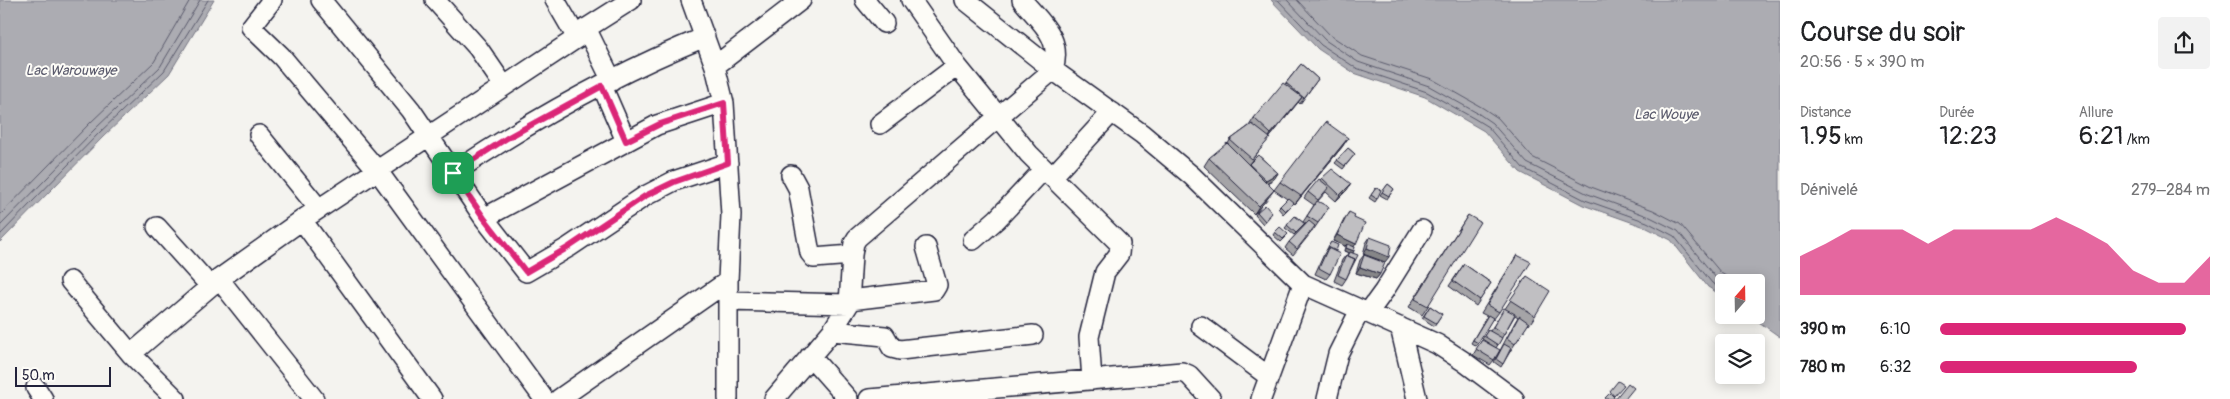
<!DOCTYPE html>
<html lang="fr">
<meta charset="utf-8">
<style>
:root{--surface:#fff;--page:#f2f2f2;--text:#202124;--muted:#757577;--accent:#db2777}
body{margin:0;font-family:Pangolin,sans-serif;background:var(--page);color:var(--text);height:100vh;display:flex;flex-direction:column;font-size:19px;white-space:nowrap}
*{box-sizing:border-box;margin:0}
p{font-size:16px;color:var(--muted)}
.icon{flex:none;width:28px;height:28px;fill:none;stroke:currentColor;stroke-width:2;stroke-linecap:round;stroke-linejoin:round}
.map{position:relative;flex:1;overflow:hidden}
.details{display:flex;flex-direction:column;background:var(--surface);width:450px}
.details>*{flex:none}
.needle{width:32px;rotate:20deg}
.controls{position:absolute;left:1715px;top:274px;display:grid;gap:10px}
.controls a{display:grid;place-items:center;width:50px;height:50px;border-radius:5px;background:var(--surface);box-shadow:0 2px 12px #0003;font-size:25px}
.scale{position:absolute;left:15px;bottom:12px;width:96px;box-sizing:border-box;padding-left:5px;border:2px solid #22223b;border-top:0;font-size:14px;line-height:18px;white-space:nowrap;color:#22223b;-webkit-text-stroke:4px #fdfcf7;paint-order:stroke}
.pin{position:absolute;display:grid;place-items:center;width:42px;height:42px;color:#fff;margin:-21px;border-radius:10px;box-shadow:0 2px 8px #0006}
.round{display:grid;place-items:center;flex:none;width:52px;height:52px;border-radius:5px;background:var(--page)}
.overview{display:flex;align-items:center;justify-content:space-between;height:85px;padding:0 20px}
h1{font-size:28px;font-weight:600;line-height:38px}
.metrics{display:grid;grid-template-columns:repeat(3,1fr);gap:8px;height:85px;padding:5px 20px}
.metrics div{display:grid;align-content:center}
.metrics b{font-size:25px;font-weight:600}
.metrics small{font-size:14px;font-weight:400}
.metrics p{font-size:14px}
.chart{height:140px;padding:10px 20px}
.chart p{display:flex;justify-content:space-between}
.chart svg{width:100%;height:90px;margin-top:5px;fill:var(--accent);opacity:.7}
ul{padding:0 20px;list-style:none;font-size:16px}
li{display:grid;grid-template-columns:80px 60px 1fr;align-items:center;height:38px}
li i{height:12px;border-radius:6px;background:var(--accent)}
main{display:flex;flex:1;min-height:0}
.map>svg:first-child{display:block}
</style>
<main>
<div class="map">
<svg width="1780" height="399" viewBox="0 0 1780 399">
<rect width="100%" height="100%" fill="#f4f3ef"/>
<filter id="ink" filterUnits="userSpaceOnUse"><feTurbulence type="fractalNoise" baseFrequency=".02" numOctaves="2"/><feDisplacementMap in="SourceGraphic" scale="10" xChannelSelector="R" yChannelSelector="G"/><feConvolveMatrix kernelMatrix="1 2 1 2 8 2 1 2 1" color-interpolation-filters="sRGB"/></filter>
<g filter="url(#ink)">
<!-- water -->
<path fill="#acacb2" stroke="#757582" d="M0,0H214L169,74L103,137L0,242Z
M1271,0H1780V337L1749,315H1756V282H1724V297L1708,287L1671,240L1645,227L1583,205L1520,172L1484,131L1425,97L1354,73L1318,49Z"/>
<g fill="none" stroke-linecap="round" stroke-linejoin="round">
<!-- shore -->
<path stroke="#59596b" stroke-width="1" d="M1278,0L1321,45L1356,68L1427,92L1475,119L1488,127L1523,168L1585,200L1647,222L1674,236L1712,283L1724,291
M1287,0L1325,40L1358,62L1429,86L1479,114L1492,123L1527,163L1588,194L1650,217L1678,231L1716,278L1724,284
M1297,0L1330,35L1362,56L1432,79L1483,108L1498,118L1532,157L1591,187L1653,210L1680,224L1721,273L1735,282
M0,215L90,123L154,62L190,0
M0,226L95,129L160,67L200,0
M0,235L99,133L164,71L208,0"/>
<!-- minor casing -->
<g stroke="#22223b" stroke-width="22">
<path id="minor" d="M272,0L251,27L281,56L377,170L544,399
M321,0L411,110L484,218L526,272L569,247L645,196L674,181L728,163
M435,0L478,48L504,86
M555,0L577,38
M691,0L715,66L724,103L731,215L728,281V399
M865,0L884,23
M911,0L957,66L1029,154L1120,244L1119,254L1105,272L1089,337L1092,380
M965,0L1053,70L1142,134L1192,176L1303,284L1437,344L1463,361L1514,399
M586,28L612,81
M715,66L801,0
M602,86L626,141
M880,124L957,66
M259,135L319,209
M453,173C531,121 618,72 705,37
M791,175L798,188L810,253L814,258L852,255
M1052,177L1112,112
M484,218L657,125L724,103
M302,220L432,399
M157,227L210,286
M973,240L997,219L1044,169
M219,279L314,399
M70,281L131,354L176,399
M850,300L934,290L937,285L926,247
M728,301L849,304
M1368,313L1384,291L1422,230
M1201,326L1268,376
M1400,327L1417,399
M832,331L885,336L892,348L900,350L1033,335
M131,354L219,279L302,220L577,38L582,31L631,0
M810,356L848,399
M36,388L43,399
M559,399L728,281
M774,399L832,331L849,304L852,255L854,243L857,238L1053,70C1063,38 1041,23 1022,0
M869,399L1182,372L1189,375L1211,399
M1261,399L1303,284
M1327,399L1338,354L1360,310"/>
</g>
<!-- minor -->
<use href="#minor" stroke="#fdfcf7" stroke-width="19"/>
</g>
<!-- wall -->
<path fill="#a5a4a7" stroke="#22223b" d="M1301,64L1318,79L1300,104L1298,102L1248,165L1258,155L1278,173L1274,179L1267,183L1268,198L1254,214L1204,166L1209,158L1228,144L1230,140L1249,126L1254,118L1285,84Z
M1348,138L1342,147L1295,204L1294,203L1283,214L1278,208L1287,199L1274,190L1280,182Z
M1348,148L1355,154L1343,169L1335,163Z
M1322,178L1347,190L1336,201L1326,192L1317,202L1329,207L1314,229L1293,255L1285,248L1289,242L1306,224L1303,222L1314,205L1304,198L1308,192Z
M1388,184L1394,189L1387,199L1380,195Z
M1376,188L1377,199L1375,202L1369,198Z
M1257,212L1270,216L1263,224L1255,215Z
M1349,212L1354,218V247L1353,253L1355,261L1346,279L1342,285L1334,281L1342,260L1346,255L1348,256L1349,253L1344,251L1345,246L1333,241L1345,218Z
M1468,215L1428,306L1422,315L1409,307Z
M1295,216L1305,224L1294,235L1285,228Z
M1275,232L1286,237L1281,242L1273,235Z
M1370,237L1385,262L1363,254L1366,243Z
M1331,242L1336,252L1330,274L1326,279L1315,274L1324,254Z
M1364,255L1380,274L1376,279L1356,273L1360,260Z
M1517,255L1499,312L1493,320L1492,319L1476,346L1471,343L1487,316L1481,313Z
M1464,264L1491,283L1476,306L1449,286Z
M1527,276L1535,316L1529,325L1528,324L1511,350L1501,367L1494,362L1515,322L1518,317L1515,315L1496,348L1482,339L1488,330L1490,331Z
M1430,306L1442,314L1434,326L1422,318Z
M1482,340L1494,360L1490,365L1473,355Z"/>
<!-- shaded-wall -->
<path fill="#868688" stroke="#22223b" d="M1302,97L1296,105L1266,142L1271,134Z
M1348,138L1342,147L1295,204L1301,196Z
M1278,173L1274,179L1262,185L1266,180Z
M1351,184L1347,190L1336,201L1340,195Z
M1274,190L1268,198L1254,214L1259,206Z
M1337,235L1356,244L1352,249L1347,244L1345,246L1333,241Z
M1346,248L1354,251L1352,254L1344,251Z
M1367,248L1389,257L1385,262L1363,254Z
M1360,267L1380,274L1376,279L1356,273Z"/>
<!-- building -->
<path fill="#c0bfc2" stroke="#22223b" d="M1301,64L1318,79L1304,98L1286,83Z
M1283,83L1302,97L1271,134L1254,118Z
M1326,122L1348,138L1301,196L1280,182Z
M1252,124L1270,138L1252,159L1230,140Z
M1227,143L1274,190L1259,206L1209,158Z
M1348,148L1355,154L1345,166L1337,160Z
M1258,155L1278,173L1266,180L1249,164Z
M1332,169L1351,184L1340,195L1322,178Z
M1319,179L1329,187L1318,200L1308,192Z
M1388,184L1394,189L1389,196L1382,192Z
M1376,188L1381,190L1377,199L1371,195Z
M1288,198L1294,203L1285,211L1280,206Z
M1317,201L1329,207L1318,223L1307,216Z
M1265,205L1272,213L1265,221L1257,212Z
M1349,212L1355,215L1354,218L1365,223L1356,244L1337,235Z
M1468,215L1480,222L1428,306L1415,299Z
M1295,216L1305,224L1296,233L1287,225Z
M1309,221L1315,226L1297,249L1289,242Z
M1280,227L1288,234L1283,239L1275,232Z
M1370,237L1391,245L1389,257L1367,248Z
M1331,242L1338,245L1336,251L1328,247Z
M1347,244L1355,247L1354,251L1346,248Z
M1328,248L1340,254L1330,274L1319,268Z
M1350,252L1358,255L1355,261H1354L1355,259L1348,256Z
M1346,255L1355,259L1346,279L1338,275Z
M1364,255L1385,263L1380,274L1360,267Z
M1517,255L1531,262L1499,312L1487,305Z
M1464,264L1491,283L1480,300L1453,281Z
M1527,276L1550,291L1535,316L1510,300Z
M1430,306L1442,314L1436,323L1424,316Z
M1504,308L1515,314L1504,334L1493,327Z
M1488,315L1493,318L1478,343L1473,340Z
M1519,316L1529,323L1515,344L1507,338Z
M1488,330L1502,338L1498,345L1484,336Z
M1482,340L1500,350L1494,360L1476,349Z
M1504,344L1511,348L1503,364L1496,359Z
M1618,381L1624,385L1614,396L1610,391Z
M1628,383L1634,388L1625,399H1615Z
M1610,393L1614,397L1613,399H1606L1605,398Z"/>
</g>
<g fill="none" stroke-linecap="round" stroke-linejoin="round" filter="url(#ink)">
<!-- route casing -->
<g stroke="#fff" stroke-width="10">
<path id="route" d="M602,86L626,141L660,124L724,103L728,163L674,182L645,196L569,247L526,272L484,218L453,173L507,138Z"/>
</g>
<!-- route -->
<use href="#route" stroke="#db2777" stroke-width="6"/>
</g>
<g text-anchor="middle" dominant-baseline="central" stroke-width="4" stroke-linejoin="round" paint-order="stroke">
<!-- water labels -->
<g font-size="14" font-style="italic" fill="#59596b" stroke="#fdfcf7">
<text x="71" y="70">Lac Warouwaye</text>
<text x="1666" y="114">Lac Wouye</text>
</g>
</g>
</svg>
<div class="controls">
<a><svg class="needle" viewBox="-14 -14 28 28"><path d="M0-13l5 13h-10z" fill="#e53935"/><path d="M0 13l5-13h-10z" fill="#757577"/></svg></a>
<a><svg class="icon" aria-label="layers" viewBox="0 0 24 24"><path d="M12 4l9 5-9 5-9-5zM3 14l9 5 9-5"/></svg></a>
</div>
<div class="scale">50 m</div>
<div class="pin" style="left:453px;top:173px;background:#1e9e55"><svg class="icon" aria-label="arrive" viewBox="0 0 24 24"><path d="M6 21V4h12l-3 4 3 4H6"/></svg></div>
</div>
<section class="details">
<div class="overview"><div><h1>Course du soir</h1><p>20:56 · 5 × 390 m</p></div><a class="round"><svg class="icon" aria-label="share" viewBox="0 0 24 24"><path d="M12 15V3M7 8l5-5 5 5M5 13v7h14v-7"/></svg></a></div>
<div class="metrics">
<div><p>Distance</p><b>1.95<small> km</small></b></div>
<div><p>Durée</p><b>12:23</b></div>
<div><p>Allure</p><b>6:21<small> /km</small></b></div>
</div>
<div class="chart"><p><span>Dénivelé</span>279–284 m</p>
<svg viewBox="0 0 160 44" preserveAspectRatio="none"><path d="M0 44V25L10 19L20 12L30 12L40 12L50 19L60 12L70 12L80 12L90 12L100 6L110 12L120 19L130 32L140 38L150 38L160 25V44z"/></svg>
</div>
<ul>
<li><b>390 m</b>6:10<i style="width:91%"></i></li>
<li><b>780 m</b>6:32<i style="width:73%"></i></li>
</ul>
</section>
</main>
